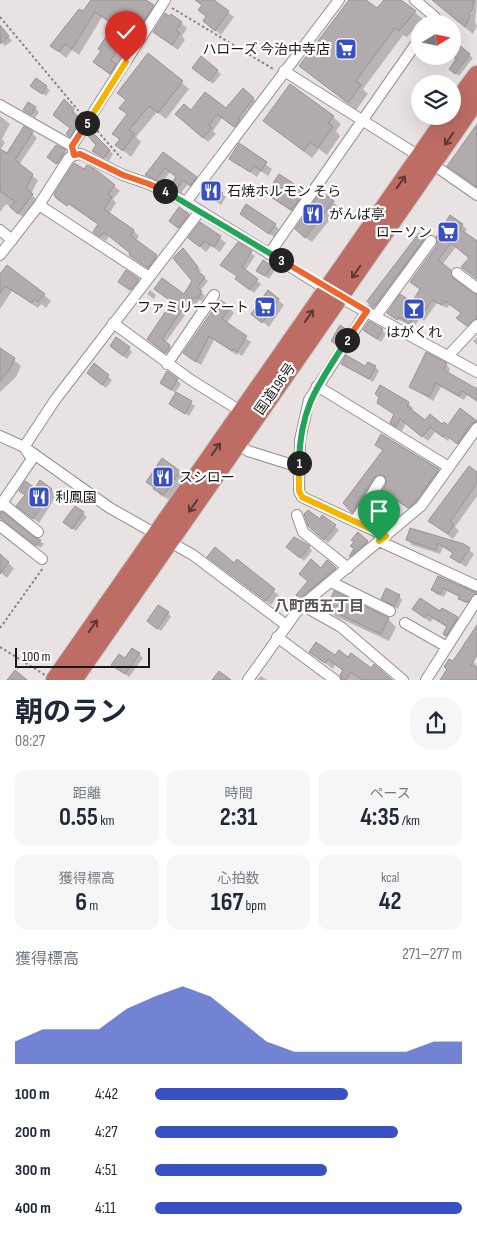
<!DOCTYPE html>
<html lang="ja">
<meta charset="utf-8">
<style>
:root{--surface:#fff;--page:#f6f6f7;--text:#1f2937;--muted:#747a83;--accent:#3850c2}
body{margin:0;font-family:"Sofia Sans Condensed","Noto Sans JP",sans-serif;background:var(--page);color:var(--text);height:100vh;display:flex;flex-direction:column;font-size:19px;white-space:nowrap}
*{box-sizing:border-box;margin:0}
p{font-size:16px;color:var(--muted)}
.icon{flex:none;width:28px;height:28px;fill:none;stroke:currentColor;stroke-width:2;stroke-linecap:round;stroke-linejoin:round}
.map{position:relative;height:680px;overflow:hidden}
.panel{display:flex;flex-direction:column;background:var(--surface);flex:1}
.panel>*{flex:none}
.needle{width:32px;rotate:80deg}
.controls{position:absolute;left:411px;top:15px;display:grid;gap:10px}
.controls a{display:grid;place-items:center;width:50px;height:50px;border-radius:50%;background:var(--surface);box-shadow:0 5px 20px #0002;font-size:25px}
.scale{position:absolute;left:15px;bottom:12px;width:135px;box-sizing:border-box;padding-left:5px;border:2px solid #1b1818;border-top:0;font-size:14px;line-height:18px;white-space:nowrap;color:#1b1818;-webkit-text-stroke:4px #fff;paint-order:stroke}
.pin{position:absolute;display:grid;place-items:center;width:42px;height:42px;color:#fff;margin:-51px -21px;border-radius:50% 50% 50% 0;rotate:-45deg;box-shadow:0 0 5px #0007}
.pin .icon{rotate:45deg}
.km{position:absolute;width:25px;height:25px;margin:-12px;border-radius:50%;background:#222;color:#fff;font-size:14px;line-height:25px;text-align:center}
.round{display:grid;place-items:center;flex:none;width:52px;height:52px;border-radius:20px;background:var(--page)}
.overview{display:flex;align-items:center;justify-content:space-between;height:85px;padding:0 15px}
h1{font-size:28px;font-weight:700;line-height:38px}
.metrics{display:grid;grid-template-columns:repeat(3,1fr);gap:8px;height:85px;padding:5px 15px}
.metrics div{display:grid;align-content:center;border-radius:12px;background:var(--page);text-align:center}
.metrics b{font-size:25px;font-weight:700}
.metrics small{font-size:14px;font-weight:400}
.metrics p{font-size:14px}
.chart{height:140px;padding:10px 15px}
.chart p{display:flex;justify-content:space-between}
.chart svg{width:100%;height:90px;margin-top:5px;fill:var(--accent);opacity:.7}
ul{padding:0 15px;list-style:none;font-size:16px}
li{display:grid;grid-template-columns:80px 60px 1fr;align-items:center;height:38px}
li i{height:12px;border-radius:6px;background:var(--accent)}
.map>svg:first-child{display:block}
</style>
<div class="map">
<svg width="477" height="680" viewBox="0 0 477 680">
<rect width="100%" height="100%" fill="#e9e2e3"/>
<!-- shadow -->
<path fill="#0003" d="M92,0H144L159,13L117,80L95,62L115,26L102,17L79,55L72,50L66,58L52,46L83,13Z
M195,0H212L234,17L221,35L210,26L207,17L200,10L203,6Z
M350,0H364L377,10L385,0H399L423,19L407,37L403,35L363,89L368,94L356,110L301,66Z
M438,0H477L475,22L477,26L473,34L444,10L437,2Z
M169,18L181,23L187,28L182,36L185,40L178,50L154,32Z
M0,26L12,41L5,46L0,41Z
M454,42L473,58L459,76L454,72L456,61L452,56Z
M149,55L189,89L166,119L157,112L136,137L141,142L131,157L117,145L120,140L114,133L128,115L127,101L119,93Z
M197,71H217L221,74L213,84Z
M46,87L50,90L46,96L36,89Z
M253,99L258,103L239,131L222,118L213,131L216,134L208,142L181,119L192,112L226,110Z
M64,101L79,116L77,119L85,127L73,140L67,134L71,129Z
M35,108L39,112L35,118L25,110Z
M0,116L10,124L2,139L5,143L0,150L7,154L32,133L37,138L19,165L38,180L31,194L37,200L24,218L6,204L0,212Z
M333,117L341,124L336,131L340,136L327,155L319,149L312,158L265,121Z
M477,126V188L449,166Z
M90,132L113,154L109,161L93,151L98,145Z
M240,145L272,169L268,176L261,171L257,177L231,158Z
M57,147L69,155L60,166L53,161Z
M163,153L201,182L195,190L188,184L181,193L176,190L171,185L178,177L170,172L161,184L146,175Z
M95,170L120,191L113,199L116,203L109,214L134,231L139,236L136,241L162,261L153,272L135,260L130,255L131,254L109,236L106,241L100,237L94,232L99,225L60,199L84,171Z
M209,185L226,197L221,205L208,195Z
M304,192L310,198L297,215L267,194Z
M333,202L339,208L312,242L302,235Z
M188,215L192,219L183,231L174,225Z
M245,217L275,225L279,229L274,237Z
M201,223L226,243L220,252L211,246L206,252L196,243Z
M462,225L467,229L464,233L477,244V279L463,267L471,258L456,247L442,265L455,275L456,282L473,295L477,294V324L472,329L462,322V313L450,304L447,308L437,303L424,321L420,318L414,327L393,317L388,313L413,304L421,290L411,282Z
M424,239L428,242L377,310L369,301Z
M238,244L255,256L245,271L261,284L254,293L240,282L238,277Z
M187,253L201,271L198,273L208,281L200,291L205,296L202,301L199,300L194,308L188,311L165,343L173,349L169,355L152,343L193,281Z
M271,267L275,270L269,279L258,270Z
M126,272L142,283L135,293L123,285Z
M0,276L44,295L51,301L46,308L41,304L38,308L12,291L0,309Z
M150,290L156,295L154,299L147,294Z
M269,292L284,305L269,327L253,314Z
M230,308L234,313L226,324L251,342L242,356L238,353L237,355L214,340L201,365L189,358L184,353Z
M364,330H382L386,334L381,342Z
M346,331L349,334L341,347L337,345Z
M477,337V345L473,341Z
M0,348L21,366L16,377L0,392Z
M129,348L132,352L127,359L115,349Z
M342,364L366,368L375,367L379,371L373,382Z
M446,364L450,369L448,374L475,389L477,386V401L467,395L464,400L441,387L433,401L411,386Z
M94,365L112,380L106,388L92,377Z
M168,373L181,384L175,393L195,406L189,416L171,404L177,394L161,383Z
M378,402L408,403L413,408L412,411L425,422L449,427L460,410L477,421V428L463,448L450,438L448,441L435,432L428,441L406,423L402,431L397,428L391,422L395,415Z
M382,436L443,475L413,512L394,499L381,522L369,514L387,485V479L379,482L357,516L345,503L384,451L376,444Z
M162,460L185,478L170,500L160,495L148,482Z
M477,473V496L455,527L459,531L453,539L430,521Z
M41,482L57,495L39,523L23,510L26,496L20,491L35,489Z
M83,513L87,517L76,531L69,526Z
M0,516L40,541L44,544L40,548Z
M323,517L339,530L328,543L318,534Z
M358,534L371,545L354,560L351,556Z
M408,540L463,545L474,554L466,567L452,557L454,554L443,547L440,554L412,545Z
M309,547L312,551L304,561L292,551Z
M0,556L14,568L7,578L0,572Z
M214,562L235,565L279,595L271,605Z
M328,562L339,572L304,601L298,595Z
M439,577L477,593V598L472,605L463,602L460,597L447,591L444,597L436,594L433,590Z
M399,596L402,600L398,609L382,599Z
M327,608L388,619L396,627L389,641L335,616Z
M168,613L171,617L161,631L152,625Z
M440,613L457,618L462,623L450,639L444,634L448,628L433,619L430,622L419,614Z
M311,652L349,659L390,680H343L344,672L335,665L333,669Z
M139,654L143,658L129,677L117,668L125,660Z
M473,661L477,666V680H441L454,663Z
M261,676L267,680H257Z"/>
<!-- building -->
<path fill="#b1abae" stroke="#999396" d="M91,0H146L154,5L133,38L127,35L111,60L116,64L110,74L93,62L101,51L98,49L114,25L95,12L72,49L65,44L59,52L50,46L79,9L83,11Z
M195,0H214L229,11L215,31L203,21L206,16L198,10L202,5Z
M349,0H366L377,8L384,0H401L416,11L399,31L395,28L356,81L361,85L348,103L299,66Z
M432,0H474L472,10L468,13L470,16L465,27Z
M165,13L169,16L171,14L182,22L176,30L180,33L172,45L153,32Z
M0,25L9,36L0,44Z
M452,39L470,54L455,74L449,69L457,58L452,55Z
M148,53L183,81L158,113L149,106L129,130L135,134L123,151L115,145L120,139L112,134L127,114L119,108L126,100L117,93Z
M201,56L218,70L209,81L192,68Z
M36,78L47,86L42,94L30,86Z
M290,84L334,116L328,123L333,127L318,148L310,142L304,151L263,121Z
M243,88L254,98L238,118L240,119L234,127L217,114L209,125L212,128L203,138L175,114L184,104L191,110L205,92L226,108Z
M64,99L74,109L72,112L80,120L70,137L66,134L70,128L53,115Z
M28,102L36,107L31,115L23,110Z
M477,124V187L447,166Z
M24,126L33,132L15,160L33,174L26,189L33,194L18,214L10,207L15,202L0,191V149L7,153Z
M90,130L110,150L104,158L92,151L96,145L87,135Z
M239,143L267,162L261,171L254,166L250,172L229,159Z
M56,145L66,150L56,164L47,157Z
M163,152L197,177L190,186L183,180L176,190L170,186L176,177L165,168L156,180L145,175Z
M74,163L84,169L87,165L95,169L115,185L108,194L112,197L104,209L134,230L131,236L157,255L148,268L129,255L130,253L104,232L100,237L93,232L98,224L69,203L67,206L56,198L54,194Z
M279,174L305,191L291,210L266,194Z
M209,183L223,193L217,202L202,192Z
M321,191L334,201L305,238L295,229Z
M246,204L276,224L269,234L240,214Z
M179,207L189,214L178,228L169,221Z
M450,215L463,224L460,229L477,241V279L461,267L469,258L451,243L438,260L451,270L453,278L477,295V318L467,326L456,318L461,313L445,301L442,305L432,300L420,318L416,315L409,324L399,317L397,320L387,313L400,294L412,302L420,289L410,282L437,245L436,237Z
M200,222L221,236L214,247L204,241L200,247L188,238Z
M419,233L425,238L373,308L367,301Z
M238,242L252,251L242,267L258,279L250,290L235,279L237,276L220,265Z
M183,248L198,267L195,269L205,277L197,288L202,291L198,299L195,297L190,304L184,307L162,339L170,345L165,353L147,339L172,302L154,289L162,278L184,294L192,281L173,258Z
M263,260L272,266L265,276L256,271Z
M7,265L45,294L38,302L34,299L32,303L5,286L0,293V274Z
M126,270L139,279L130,290L118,282Z
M268,290L279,299L262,323L251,314Z
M220,300L231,307L222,319L247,336L237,352L233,349L232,351L209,336L196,362L183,353Z
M369,321L383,329L377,339L363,330Z
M340,325L347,330L337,345L331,341Z
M116,337L130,347L123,356L110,346Z
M0,348L15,358L9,371L0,381Z
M426,352L447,363L444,370L477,389V401L462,391L459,396L436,383L429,397L409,387Z
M346,355L365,366L368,362L376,366L369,379L341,364Z
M94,363L109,375L102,385L87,373Z
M167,371L178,379L171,390L160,383Z
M380,385L409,402L407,406L425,420L430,414L442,424L444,422L448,425L460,408L477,421L471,424L457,444L445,434L443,437L430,427L422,437L400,419L396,427L390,423L394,414L377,403L379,397L375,394Z
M176,392L192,401L185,414L169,404Z
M381,434L439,469L416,501L408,508L389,495L375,518L368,514L386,484V478L383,475L374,477L352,513L343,503L383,450L375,445Z
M162,458L180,471L164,495L153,489L155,488L146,482Z
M469,466L477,472V483L450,522L454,524L448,534L428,521Z
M40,480L52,489L33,519L16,506L25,495L19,491L25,481L35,488Z
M75,506L84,512L72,529L63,522Z
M308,510L320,519L322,515L336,525L324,540L308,526L304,514Z
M3,512L34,537L41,540L36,546L0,518V513Z
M410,528L464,544L470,548L460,563L450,557L453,553L438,543L436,550L406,540Z
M358,532L368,541L349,557L354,548L350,546L354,542L351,540Z
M294,537L310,546L300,558L286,547Z
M215,547L234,563L237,559L275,589L266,601L207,557Z
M0,554L9,562L0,574Z
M311,559L321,568L327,560L336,568L300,598L296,595L308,581L299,574Z
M438,576L477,593L468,602L458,599L459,596L443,588L440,594L431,590Z
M386,588L400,595L394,606L381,599Z
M334,591L389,618L381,634L326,608Z
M420,598L440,611L442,608L458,617L446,636L443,634L447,626L427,614L425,618L412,609Z
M158,605L169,612L157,629L147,621Z
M477,625V655L471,665L477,668V680H440L447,669L444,667L449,659L453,661Z
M316,642L335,655L339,650L348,657L351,653L371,668L374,664L392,680H362L351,672L346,680H342L340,675L343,670L328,659L325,663L309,652Z
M132,648L140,653L125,674L111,665L119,654L125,658Z
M15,670L27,680H7Z
M219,671L231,680H212Z"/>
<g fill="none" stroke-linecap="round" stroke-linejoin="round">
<!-- street casing -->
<g stroke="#969091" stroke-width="12">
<path id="street" d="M415,0L435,17L430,24
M284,71L419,156
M0,105L72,146
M74,155L72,146L165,0
M431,163L477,195
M186,202L339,0
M39,205L149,277
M0,230L12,240
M269,254L420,38
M0,255L39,205L69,158L74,155L81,154L123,175L149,184L186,202L339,297L477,372
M457,273L477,288
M367,311L309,400L300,440L299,491L302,497L386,536
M376,316L431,241
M113,323L191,380L242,412
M449,355L477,325
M167,364L214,295
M317,386L449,467
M0,436L24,447L110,508L193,555L286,625
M237,443L248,451L299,467
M2,503L38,532
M0,506L32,459L24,447L55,400L200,211
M297,515L303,532L348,568
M355,521L380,481
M0,526L42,559
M379,541L477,586
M331,582L390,611
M302,605L341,627L403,680
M405,623L447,647
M277,637L335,680
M248,680L300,607L421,506L477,428
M426,680L477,600"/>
</g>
<!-- highway casing -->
<g stroke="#bfbebe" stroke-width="20">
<path id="highway" d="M452,109L477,75
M55,680L448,116
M73,680L477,99"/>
</g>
<!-- path -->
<path stroke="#898484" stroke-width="2" stroke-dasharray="2.5 2.5" stroke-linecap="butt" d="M172,8L275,70
M0,17L82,115
M94,127L121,158
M0,628L43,568
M0,647L45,675"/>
<!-- street -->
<use href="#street" stroke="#fff" stroke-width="10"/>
<!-- highway -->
<use href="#highway" stroke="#bd6d64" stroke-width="18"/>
</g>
<!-- one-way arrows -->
<defs><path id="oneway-shaft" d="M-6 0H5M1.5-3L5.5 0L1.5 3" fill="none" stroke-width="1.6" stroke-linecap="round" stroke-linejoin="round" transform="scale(1.25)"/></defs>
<g stroke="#5c3a36">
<use href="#oneway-shaft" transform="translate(449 139) rotate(125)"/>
<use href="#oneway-shaft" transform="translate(401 182) rotate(-55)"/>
<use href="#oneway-shaft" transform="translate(356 272) rotate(125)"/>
<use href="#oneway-shaft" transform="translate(309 316) rotate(-55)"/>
<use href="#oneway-shaft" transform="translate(216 449) rotate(-55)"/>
<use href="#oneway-shaft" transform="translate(193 506) rotate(125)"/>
<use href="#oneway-shaft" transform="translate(93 626) rotate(-55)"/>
</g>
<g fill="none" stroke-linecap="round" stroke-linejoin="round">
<!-- split-1 casing -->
<g stroke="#fff" stroke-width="10">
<path id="split-1" d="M299,463V491L302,497L386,536L379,541"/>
</g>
<!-- split-2 casing -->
<g stroke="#fff" stroke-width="10">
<path id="split-2" d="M299,463C300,407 318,385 347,340"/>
</g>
<!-- split-3 casing -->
<g stroke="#fff" stroke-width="10">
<path id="split-3" d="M281,260L367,311L347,340"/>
</g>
<!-- split-4 casing -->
<g stroke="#fff" stroke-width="10">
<path id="split-4" d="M165,191L281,260"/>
</g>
<!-- split-5 casing -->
<g stroke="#fff" stroke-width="10">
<path id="split-5" d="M87,123L72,146L74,155L80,154L123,175L149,184L165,191"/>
</g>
<!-- split-6 casing -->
<g stroke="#fff" stroke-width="10">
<path id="split-6" d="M87,123L126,62"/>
</g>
<!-- split-1 -->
<use href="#split-1" stroke="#f5b400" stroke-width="6"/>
<!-- split-2 -->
<use href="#split-2" stroke="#22a559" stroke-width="6"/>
<!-- split-3 -->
<use href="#split-3" stroke="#f0652b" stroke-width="6"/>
<!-- split-4 -->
<use href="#split-4" stroke="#22a559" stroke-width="6"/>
<!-- split-5 -->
<use href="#split-5" stroke="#f0652b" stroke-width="6"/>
<!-- split-6 -->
<use href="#split-6" stroke="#f5b400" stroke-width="6"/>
</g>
<!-- icons -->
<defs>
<g id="supermarket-square" transform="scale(1.125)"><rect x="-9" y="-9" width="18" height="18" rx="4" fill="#3850c2" stroke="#fff"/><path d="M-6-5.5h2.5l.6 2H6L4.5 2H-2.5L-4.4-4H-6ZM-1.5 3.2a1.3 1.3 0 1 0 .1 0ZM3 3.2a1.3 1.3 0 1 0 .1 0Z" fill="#fff"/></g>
<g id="restaurant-square" transform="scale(1.125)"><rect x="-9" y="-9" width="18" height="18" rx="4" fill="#3850c2" stroke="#fff"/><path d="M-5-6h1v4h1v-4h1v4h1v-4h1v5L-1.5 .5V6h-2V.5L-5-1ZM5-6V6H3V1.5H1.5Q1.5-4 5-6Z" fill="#fff"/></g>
<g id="bar-square" transform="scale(1.125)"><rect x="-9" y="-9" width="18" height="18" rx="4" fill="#3850c2" stroke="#fff"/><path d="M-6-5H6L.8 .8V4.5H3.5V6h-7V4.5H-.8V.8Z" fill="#fff"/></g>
</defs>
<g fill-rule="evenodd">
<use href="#supermarket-square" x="346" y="49"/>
<use href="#restaurant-square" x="211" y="191"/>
<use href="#restaurant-square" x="313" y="214"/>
<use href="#supermarket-square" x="448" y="232"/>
<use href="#supermarket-square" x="265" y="307"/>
<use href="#bar-square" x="414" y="309"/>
<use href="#restaurant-square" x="163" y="477"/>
<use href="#restaurant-square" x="39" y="497"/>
</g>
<g text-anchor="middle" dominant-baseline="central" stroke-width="4.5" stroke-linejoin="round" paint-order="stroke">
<!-- poi labels -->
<g font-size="14" fill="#1b1818" stroke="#fff" text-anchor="start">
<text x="330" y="49" text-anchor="end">ハローズ 今治中寺店</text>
<text x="227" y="191">石焼ホルモン そら</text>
<text x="329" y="214">がんば亭</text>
<text x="432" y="232" text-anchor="end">ローソン</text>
<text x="249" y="307" text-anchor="end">ファミリーマート</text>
<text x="414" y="332" text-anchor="middle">はがくれ</text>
<text x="179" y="477">スシロー</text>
<text x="55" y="497">利鳳園</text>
</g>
<!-- street labels -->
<g font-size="14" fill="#1b1818" stroke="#fff">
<text transform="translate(275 389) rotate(-55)">国道196号</text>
</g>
<!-- neighbourhood labels -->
<g font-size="15" font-weight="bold" fill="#5b5556" stroke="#fff">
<text x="319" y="606">八町西五丁目</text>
</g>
</g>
</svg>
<div class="controls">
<a><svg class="needle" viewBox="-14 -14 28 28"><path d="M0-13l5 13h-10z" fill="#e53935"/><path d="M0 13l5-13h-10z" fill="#747a83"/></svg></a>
<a><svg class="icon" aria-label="layers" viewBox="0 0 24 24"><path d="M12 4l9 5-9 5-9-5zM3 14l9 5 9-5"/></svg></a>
</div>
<div class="scale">100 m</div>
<div class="pin" style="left:379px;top:541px;background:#1e9e55"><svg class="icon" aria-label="arrive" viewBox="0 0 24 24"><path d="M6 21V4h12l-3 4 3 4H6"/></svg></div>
<div class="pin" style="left:126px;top:62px;background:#d93025"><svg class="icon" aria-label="check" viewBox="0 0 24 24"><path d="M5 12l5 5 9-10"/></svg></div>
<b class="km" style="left:299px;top:463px">1</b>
<b class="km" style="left:347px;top:340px">2</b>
<b class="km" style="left:281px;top:260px">3</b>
<b class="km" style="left:165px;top:191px">4</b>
<b class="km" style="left:87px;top:123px">5</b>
</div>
<section class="panel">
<div class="overview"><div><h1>朝のラン</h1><p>08:27</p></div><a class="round"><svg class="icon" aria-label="share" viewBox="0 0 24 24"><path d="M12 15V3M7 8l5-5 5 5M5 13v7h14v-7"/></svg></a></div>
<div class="metrics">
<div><p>距離</p><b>0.55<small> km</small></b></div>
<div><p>時間</p><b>2:31</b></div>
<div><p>ペース</p><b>4:35<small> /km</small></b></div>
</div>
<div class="metrics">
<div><p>獲得標高</p><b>6<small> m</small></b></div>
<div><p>心拍数</p><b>167<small> bpm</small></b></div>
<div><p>kcal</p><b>42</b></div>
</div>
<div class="chart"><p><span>獲得標高</span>271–277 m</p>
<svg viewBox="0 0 160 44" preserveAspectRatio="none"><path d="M0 44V33L10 27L20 27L30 27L40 17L50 11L60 6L70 11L80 22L90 33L100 38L110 38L120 38L130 38L140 38L150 33L160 33V44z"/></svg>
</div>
<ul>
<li><b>100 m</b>4:42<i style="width:63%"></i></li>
<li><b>200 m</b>4:27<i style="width:79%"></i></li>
<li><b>300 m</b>4:51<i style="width:56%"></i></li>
<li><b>400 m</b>4:11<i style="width:100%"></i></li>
</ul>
</section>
